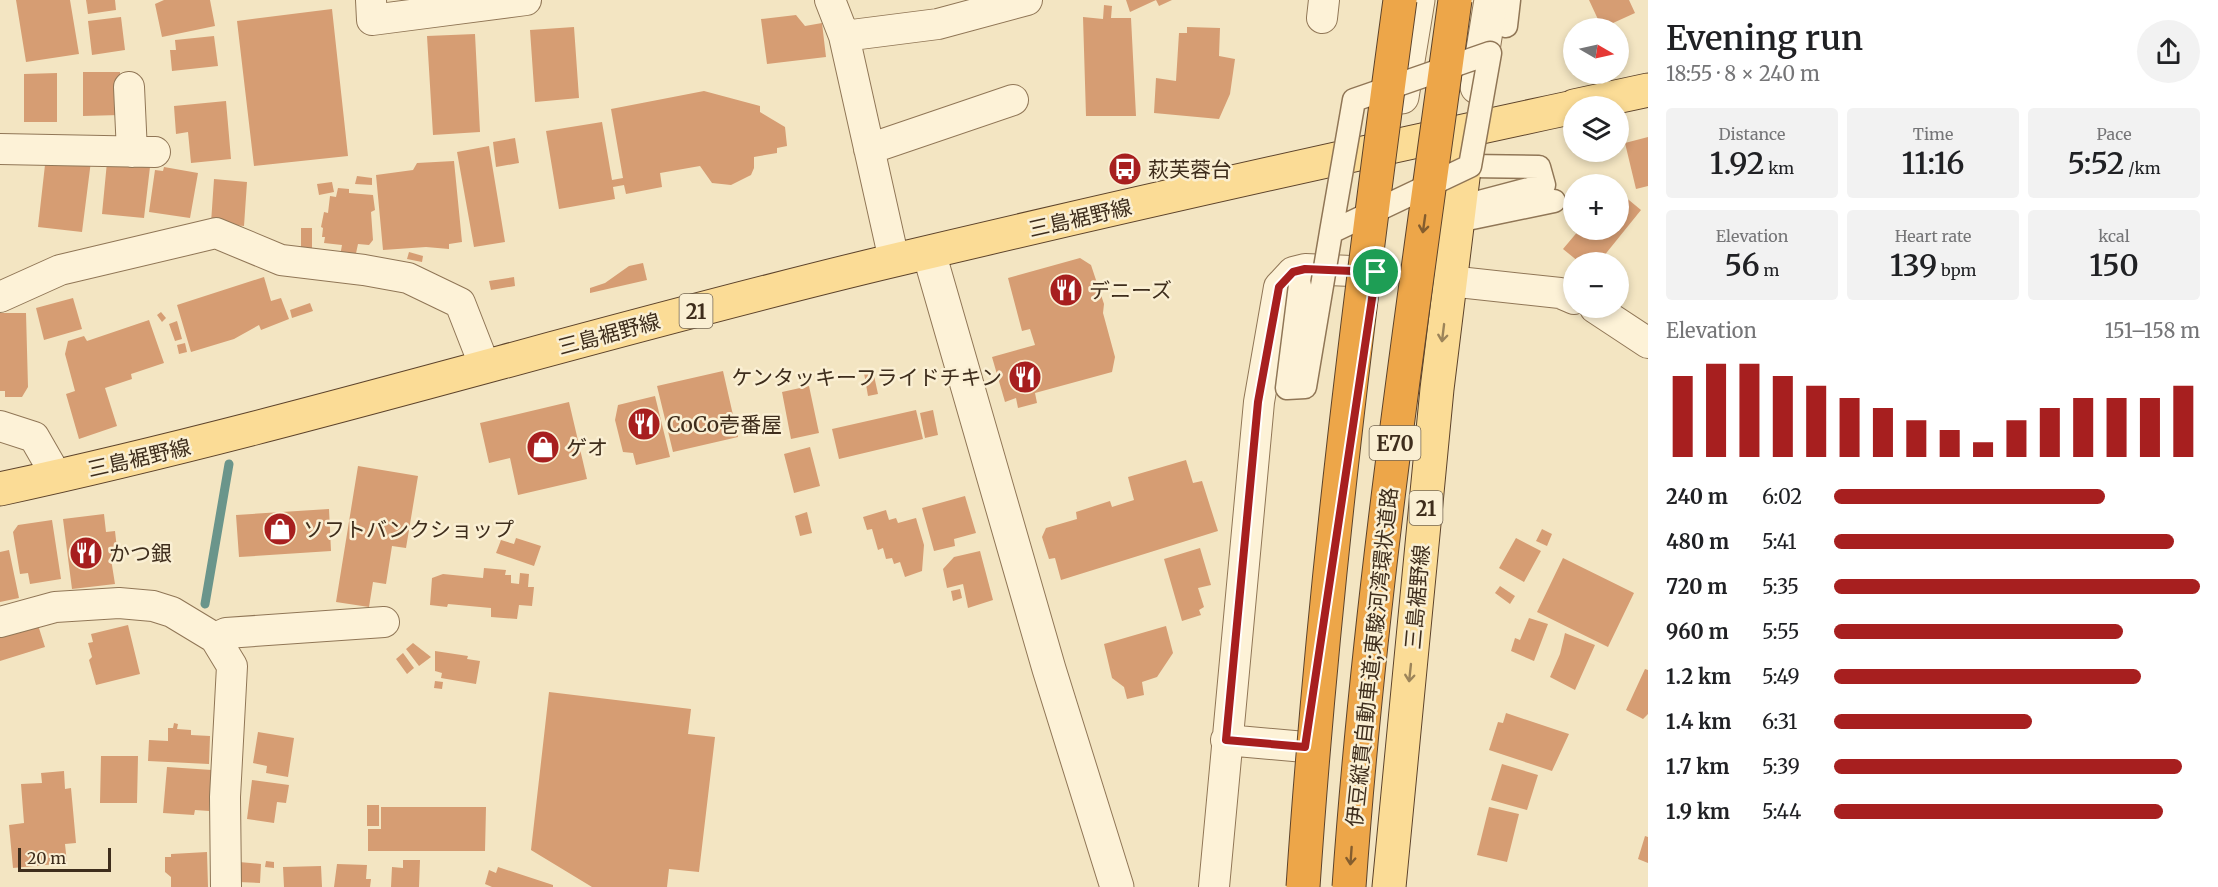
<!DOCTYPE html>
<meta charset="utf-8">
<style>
:root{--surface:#fff;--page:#f2f2f2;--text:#202124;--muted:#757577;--accent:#a71f1f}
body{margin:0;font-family:Merriweather,"Noto Sans JP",serif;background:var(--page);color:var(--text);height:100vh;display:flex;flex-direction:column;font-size:22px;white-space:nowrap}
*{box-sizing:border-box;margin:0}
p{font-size:20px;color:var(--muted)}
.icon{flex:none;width:33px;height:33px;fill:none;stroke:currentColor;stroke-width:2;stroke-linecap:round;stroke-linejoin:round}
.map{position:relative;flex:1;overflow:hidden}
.side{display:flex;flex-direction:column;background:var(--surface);width:570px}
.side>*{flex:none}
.needle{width:39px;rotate:99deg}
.controls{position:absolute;left:1563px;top:18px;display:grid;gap:12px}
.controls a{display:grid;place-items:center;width:66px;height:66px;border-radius:50%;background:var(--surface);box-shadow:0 3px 9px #0003;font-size:30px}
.scale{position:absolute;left:18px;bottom:15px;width:93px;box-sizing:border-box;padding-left:6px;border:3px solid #3e2d1c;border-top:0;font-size:16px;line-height:21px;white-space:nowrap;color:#3e2d1c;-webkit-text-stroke:4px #faefd3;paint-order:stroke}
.pin{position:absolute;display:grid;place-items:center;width:51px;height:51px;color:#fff;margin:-26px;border:3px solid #fff;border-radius:50%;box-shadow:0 2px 6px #0007}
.round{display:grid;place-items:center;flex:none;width:63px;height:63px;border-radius:32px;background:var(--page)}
.summary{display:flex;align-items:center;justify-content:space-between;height:102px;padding:0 18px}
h1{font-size:33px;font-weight:600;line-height:45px}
.stats{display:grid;grid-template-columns:repeat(3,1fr);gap:9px;height:102px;padding:6px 18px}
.stats div{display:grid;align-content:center;border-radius:6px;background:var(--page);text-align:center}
.stats b{font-size:30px;font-weight:600}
.stats small{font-size:16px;font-weight:400}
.stats p{font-size:16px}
.chart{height:168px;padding:12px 18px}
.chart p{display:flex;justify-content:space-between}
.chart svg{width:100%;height:108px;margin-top:6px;stroke:var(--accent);stroke-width:6}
ul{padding:0 18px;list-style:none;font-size:20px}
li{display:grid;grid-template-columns:96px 72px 1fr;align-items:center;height:45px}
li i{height:15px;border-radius:8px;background:var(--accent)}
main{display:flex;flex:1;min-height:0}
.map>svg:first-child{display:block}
</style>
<main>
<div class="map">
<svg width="1648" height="887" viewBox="0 0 1648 887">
<rect width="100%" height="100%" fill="#f3e5c2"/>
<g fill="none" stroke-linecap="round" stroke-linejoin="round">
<!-- stream -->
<path stroke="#6a958b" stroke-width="9" d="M205,604L229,464"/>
</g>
<!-- building -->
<path fill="#d69d73" d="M16,0H70L79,54L26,62Z
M86,0H115L116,10L88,14Z
M164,0H210L215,26L162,37L155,4Z
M1126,0H1172L1159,6L1156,0L1130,12Z
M1589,0H1629L1635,13L1602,28Z
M1104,5L1112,6L1111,18H1131L1136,116H1086L1083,17L1103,19Z
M332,9L348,156L254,166L237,21Z
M796,15L805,26L822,23L826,57L767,64L761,19Z
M121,17L125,50L92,55L88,21Z
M574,27L579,98L535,102L530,30Z
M1187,27L1220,28L1219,56L1235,59L1230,94L1219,119L1154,113L1156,78L1176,81L1179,33H1187Z
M475,34L480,132L433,135L427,36Z
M214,36L218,66L172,71L170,50H176L175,40Z
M83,72H120V115L83,116Z
M57,73V122H24V74Z
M704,91L760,106V112L785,127L787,146L777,148V153L754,157V168L751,175L731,185L712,183L700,166L660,173L662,187L626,194L624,185L613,187L615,199L559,209L546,131L602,122L612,180L623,178L611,109Z
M226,101L231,159L191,163L188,132L176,134L174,106Z
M1648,137V186L1636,189L1625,143Z
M515,138L519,163L496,167L493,142Z
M489,146L505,242L474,247L457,152Z
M46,156L91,161L82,232L38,227Z
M454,161L462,242L449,244V249L426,247L383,250L376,175L413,170L417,163Z
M107,162L150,167L144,218L102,214Z
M164,167L198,173L190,218L149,212L155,170L163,171Z
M357,176L372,178V185L355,184Z
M214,179L247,182L244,226L211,223Z
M332,182L334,192L319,195L317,184Z
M338,188L349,189V193L373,195L375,210L371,212L373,240L369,245L358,244L355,258L340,256L342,245L324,243L325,237H322L323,228L321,227L324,212L328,213L330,196L336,197Z
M1618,191L1641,210L1599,262H1579L1563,249L1579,230H1618Z
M301,228H312V248H301Z
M409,252L423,256L422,262L407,259Z
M1080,258L1091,265L1104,304L1103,313L1115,357L1112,372L1035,393L1037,403L1018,408L1016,398L1005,402L992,357L1035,345L1030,329L1022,331L1008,278Z
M643,263L647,280L590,293V288L605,283L629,266Z
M264,277L271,301L281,298L289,319L261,330L259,325L234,339L191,352L177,305Z
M514,277L515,286L491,290L489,281Z
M73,298L82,329L44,340L36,308Z
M310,303L313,311L292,318L290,310Z
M161,312L166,318L162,322L157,315Z
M0,313H26L28,387L22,397H5V391H0Z
M149,320L164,363L131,374L132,379L105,388L117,426L79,439L66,394L75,391L65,354L68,341L84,336L87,341Z
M177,321L182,339L175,341L169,324Z
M185,343L187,352L179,354L177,345Z
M723,371L738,437L673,452L657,386Z
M873,371L878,394L868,396L864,373Z
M809,386L819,433L791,439L782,392Z
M655,396L670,457L636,465L633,453L623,452L615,420L618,405Z
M569,402L587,479L518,495L510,458L489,463L480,423Z
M916,410L923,439L839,459L832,429Z
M933,410L938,435L925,438L920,413Z
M810,447L820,486L794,493L784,454Z
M1186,460L1193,483L1202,481L1218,531L1061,580L1055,558L1049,559L1042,537L1046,528L1077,519L1076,512L1110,501L1112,507L1134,500L1128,477Z
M358,466L418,476L406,548L392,546L386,584L373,582L369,607L336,602Z
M965,496L976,533L954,539L955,546L934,551L922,508Z
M329,509L331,551L239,557L236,515Z
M886,510L889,520L896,518L898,523L916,518L924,545L922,571L905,577L900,562L894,564L892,558L886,559L883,548L878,550L872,529L867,530L863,517Z
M807,512L812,533L800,536L795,516Z
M104,514L106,532L115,531L118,558L111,559L115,584L72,589L63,519Z
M52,520L61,579L30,584L28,573L20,574L13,532L18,525Z
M1542,529L1552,534L1547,546L1536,541Z
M516,538L541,546L534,566L496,553L501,540L514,544Z
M1516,538L1541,551L1524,582L1499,568Z
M1200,548L1211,585L1198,588L1204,607L1199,610L1201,615L1182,621L1164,559Z
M9,550L19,598L0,602V552Z
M980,551L993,600L968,608L963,584L947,588L943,569L954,557Z
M1563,558L1634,593L1608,647L1537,612Z
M484,568L506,570L505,575H511V583L519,584L520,573L529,574L528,587H534L532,606L519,605L517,619L491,617V608L448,604L447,607L430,605L432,578L443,574L483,578Z
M1500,586L1515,596L1510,604L1495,593Z
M960,589L962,598L953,601L951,591Z
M1529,618L1548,624L1534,661L1511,651L1515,638L1520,640Z
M38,625L45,647L0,661V637Z
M128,625L140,674L96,685L89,660L92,657L88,643L93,642L91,634Z
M1166,626L1173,653L1157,677L1142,682L1144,695L1127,699L1124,687L1112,678L1104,644Z
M1565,633L1595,645L1575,690L1550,677L1560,654Z
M413,643L431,657L419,666L406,649Z
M435,651L468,656L467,659L480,661L476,684L441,678L442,673L435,671Z
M403,653L414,668L407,674L396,659Z
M1645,669L1648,670V714L1643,719L1626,710Z
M435,681L443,682L442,689L434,688Z
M549,692L691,709L688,734L715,737L699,872L669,869L667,887H592L531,850Z
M1506,713L1569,734L1552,771L1489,750L1498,722L1503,723Z
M174,723L178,724L177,729L191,730V735L210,736L209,764L148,761L149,740L168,741V728H173Z
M258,732L294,738L288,777L266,773L267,766L253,763Z
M101,756H138L137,803H100Z
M1502,764L1538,775L1527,810L1491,800Z
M167,767L212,770L209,811L195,810L194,815L163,813Z
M64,771L65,789L71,788L76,843L65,844L67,863L13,868L9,825L24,823L21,784L42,783L41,773Z
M252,780L289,785L286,803L277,802L274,823L247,819Z
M367,805H379V826H367Z
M381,807H486L485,851H368V829H381Z
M1489,807L1519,814L1507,862L1477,855Z
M1645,836L1648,837V863L1638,859Z
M207,852L208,887H171V877L165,872V857H171V854Z
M403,860H420L419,887H391L392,867L403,868Z
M266,861L274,862V868L265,867Z
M239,862L261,864L260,883L238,882Z
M337,864L367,865L366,879H371L370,887H334Z
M321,866L322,887H284L283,867Z
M498,867L553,885V887H492L485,884L489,870L496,873Z"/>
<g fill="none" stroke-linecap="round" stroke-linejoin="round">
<!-- pedestrian casing -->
<g stroke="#907656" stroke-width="25">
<path id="pedestrian" d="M1506,26L1509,0
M1470,166L1539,167L1544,185L1468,205L1472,218L1554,201"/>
</g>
<!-- minor casing -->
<g stroke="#907656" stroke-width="32">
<path id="minor" d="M371,0L372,20L526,0
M830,0L844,36L894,260
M1322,18L1324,0
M844,36L938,24L1027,0
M129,87L132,152
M0,149L155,152
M869,149L1013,100
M1449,281L1560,293L1574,299
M0,297L60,270L216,233L281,260L364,270L408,278L460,303L485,367
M1595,308L1648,343
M0,426L34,437L57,477
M0,622L55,607L119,603L153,606L172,612L215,638L232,666L225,797L226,887
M215,638L226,633L384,622
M1226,740L1305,747
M1214,887L1259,402L1279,287L1293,272L1305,269L1375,272"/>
</g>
<!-- tertiary casing -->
<g stroke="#907656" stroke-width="35">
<path id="tertiary" d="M1477,87L1491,0
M1402,97L1418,0
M929,253L1049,669L1117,887"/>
</g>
<!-- primary casing -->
<g stroke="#5d432b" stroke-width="35">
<path id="primary" d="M1574,106L1648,90
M0,489C300,424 593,332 891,261C1118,207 1346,156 1574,107
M1389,887L1437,389L1468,137"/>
</g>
<!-- pedestrian -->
<use href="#pedestrian" stroke="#fdf2d7" stroke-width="22"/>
<!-- minor -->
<use href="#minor" stroke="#fdf2d7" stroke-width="30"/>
<!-- tertiary -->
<use href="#tertiary" stroke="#fdf2d7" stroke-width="33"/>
<!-- primary -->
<use href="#primary" stroke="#fbdc96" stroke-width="33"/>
<!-- pedestrian-bridge casing -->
<g stroke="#907656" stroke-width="25" stroke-linecap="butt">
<path id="pedestrian-bridge" d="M1490,53L1470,166L1331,232L1354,100Z
M1300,285L1287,388L1305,387L1331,232"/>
</g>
<!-- motorway-bridge casing -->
<g stroke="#5d432b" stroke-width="35" stroke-linecap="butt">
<path id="motorway-bridge" d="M1303,887C1323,590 1360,295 1400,0
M1349,887C1370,590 1415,295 1455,0"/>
</g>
<!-- pedestrian-bridge -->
<use href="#pedestrian-bridge" stroke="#fdf2d7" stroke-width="22"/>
<!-- motorway-bridge -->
<use href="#motorway-bridge" stroke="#eda649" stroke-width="33"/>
</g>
<!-- one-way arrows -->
<defs><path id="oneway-shaft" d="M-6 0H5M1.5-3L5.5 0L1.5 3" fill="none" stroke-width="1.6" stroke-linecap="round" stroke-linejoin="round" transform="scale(1.5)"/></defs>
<g stroke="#845d2e">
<use href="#oneway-shaft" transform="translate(1424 224) rotate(98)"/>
<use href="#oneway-shaft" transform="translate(1351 856) rotate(94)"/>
</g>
<g stroke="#9c8459">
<use href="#oneway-shaft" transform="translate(1443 333) rotate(97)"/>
<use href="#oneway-shaft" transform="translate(1410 673) rotate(96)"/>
</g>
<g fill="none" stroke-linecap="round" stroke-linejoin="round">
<!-- route casing -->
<g stroke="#fff" stroke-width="12">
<path id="route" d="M1305,269L1376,272L1305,747L1226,740L1258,402L1279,287L1293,272Z"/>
</g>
<!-- route -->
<use href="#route" stroke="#a71f1f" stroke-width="8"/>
</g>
<!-- icons -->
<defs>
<g id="bus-disc" transform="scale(1.725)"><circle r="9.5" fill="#a71f1f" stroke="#faefd3"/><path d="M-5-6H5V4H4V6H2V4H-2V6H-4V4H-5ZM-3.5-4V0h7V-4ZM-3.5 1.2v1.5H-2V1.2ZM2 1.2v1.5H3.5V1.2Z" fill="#fff"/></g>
<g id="restaurant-disc" transform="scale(1.725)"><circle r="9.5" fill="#a71f1f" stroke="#faefd3"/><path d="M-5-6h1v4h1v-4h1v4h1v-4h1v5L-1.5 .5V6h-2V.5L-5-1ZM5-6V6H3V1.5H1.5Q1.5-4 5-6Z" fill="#fff"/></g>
<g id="shop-disc" transform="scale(1.725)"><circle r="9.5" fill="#a71f1f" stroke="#faefd3"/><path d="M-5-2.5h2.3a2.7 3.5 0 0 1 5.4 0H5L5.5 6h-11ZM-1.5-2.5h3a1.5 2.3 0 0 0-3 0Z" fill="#fff"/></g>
</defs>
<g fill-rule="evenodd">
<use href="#bus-disc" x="1125" y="169"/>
<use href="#restaurant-disc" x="1066" y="290"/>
<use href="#restaurant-disc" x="1025" y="377"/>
<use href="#restaurant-disc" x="644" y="424"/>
<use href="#shop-disc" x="543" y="447"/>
<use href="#shop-disc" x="280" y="529"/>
<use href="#restaurant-disc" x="86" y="553"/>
</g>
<g text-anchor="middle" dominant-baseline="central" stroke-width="5" stroke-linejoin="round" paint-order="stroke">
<!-- shield labels -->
<g fill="#faefd3" stroke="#766753" stroke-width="1.5">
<rect x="679.5" y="294" width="33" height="34" rx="4.5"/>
<rect x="1369.5" y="426" width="51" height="34" rx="4.5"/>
<rect x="1409.5" y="491" width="33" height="34" rx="4.5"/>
</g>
<g font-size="20" font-weight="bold" fill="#3e2d1c">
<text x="696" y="311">21</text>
<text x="1395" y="443">E70</text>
<text x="1426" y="508">21</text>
</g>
<!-- poi labels -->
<g font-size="21" fill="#3e2d1c" stroke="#faefd3" text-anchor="start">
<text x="1148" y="169">萩芙蓉台</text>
<text x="1089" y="290">デニーズ</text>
<text x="1002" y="377" text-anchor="end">ケンタッキーフライドチキン</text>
<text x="667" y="424">CoCo壱番屋</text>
<text x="566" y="447">ゲオ</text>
<text x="303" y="529">ソフトバンクショップ</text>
<text x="109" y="553">かつ銀</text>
</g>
<!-- street labels -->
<g font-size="21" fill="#3e2d1c" stroke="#faefd3">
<text transform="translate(1080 218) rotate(-13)">三島裾野線</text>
<text transform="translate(609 334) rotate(-15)">三島裾野線</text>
<text transform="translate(139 458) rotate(-13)">三島裾野線</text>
<text transform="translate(1417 597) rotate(-85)">三島裾野線</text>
<text transform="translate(1372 657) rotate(-84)">伊豆縦貫自動車道;東駿河湾環状道路</text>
</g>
</g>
</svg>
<div class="controls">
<a><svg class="needle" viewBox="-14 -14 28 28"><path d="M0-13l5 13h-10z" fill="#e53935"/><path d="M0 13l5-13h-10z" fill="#757577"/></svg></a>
<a><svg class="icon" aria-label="layers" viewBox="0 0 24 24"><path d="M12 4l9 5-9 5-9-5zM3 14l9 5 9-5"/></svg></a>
<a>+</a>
<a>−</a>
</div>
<div class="scale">20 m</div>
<div class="pin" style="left:1376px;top:272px;background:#1e9e55"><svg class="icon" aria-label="arrive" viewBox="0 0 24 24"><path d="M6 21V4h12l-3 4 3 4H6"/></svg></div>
</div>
<section class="side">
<div class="summary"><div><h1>Evening run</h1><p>18:55 · 8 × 240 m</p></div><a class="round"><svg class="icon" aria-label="share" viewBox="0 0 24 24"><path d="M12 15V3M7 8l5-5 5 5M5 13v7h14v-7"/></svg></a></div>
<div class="stats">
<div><p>Distance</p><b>1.92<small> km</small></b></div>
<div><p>Time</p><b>11:16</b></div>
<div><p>Pace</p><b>5:52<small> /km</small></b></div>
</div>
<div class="stats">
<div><p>Elevation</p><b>56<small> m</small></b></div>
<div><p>Heart rate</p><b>139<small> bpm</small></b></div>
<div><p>kcal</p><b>150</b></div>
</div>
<div class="chart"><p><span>Elevation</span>151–158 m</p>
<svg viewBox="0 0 160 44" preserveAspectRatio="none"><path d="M5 44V11M15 44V6M25 44V6M35 44V11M45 44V15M55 44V20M65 44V24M75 44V29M85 44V33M95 44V38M105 44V29M115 44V24M125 44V20M135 44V20M145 44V20M155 44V15"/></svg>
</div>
<ul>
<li><b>240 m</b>6:02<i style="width:74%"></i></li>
<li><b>480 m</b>5:41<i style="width:93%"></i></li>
<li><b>720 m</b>5:35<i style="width:100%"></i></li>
<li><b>960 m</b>5:55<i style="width:79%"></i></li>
<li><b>1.2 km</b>5:49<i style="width:84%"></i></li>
<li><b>1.4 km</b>6:31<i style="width:54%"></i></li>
<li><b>1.7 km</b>5:39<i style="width:95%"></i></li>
<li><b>1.9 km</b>5:44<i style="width:90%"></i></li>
</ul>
</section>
</main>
